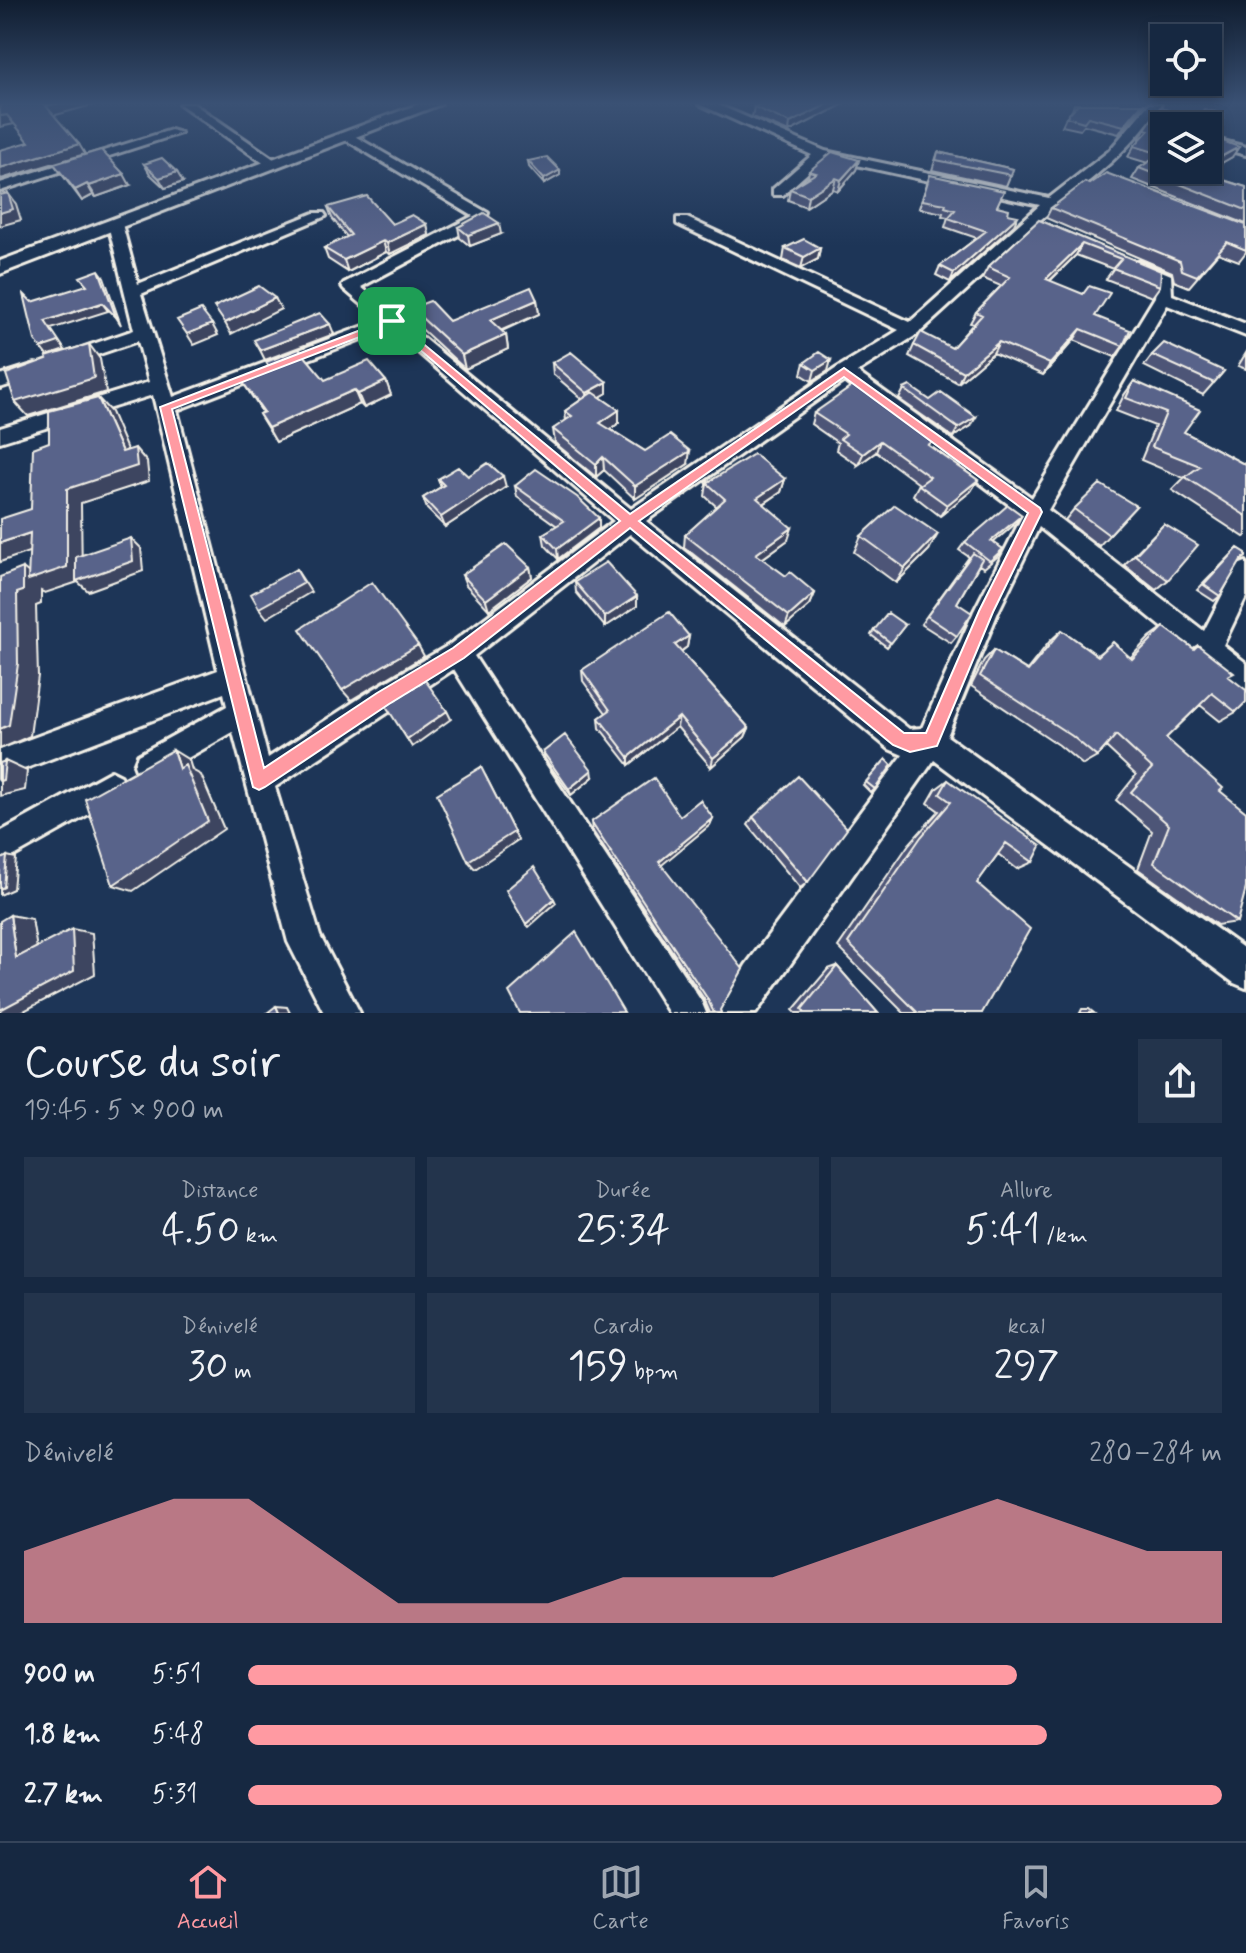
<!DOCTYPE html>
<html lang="fr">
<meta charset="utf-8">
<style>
:root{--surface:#162841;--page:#23344c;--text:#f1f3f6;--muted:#9ea6b1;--line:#35445a;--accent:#ff9aa2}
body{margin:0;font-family:Mynerve,sans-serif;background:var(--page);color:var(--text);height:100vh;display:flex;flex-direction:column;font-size:30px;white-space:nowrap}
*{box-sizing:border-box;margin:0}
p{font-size:26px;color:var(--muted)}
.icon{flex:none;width:44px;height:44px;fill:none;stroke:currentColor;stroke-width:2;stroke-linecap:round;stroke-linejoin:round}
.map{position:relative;height:1013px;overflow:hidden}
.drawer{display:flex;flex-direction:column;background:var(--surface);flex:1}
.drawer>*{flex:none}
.fabs{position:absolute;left:1150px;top:24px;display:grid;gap:16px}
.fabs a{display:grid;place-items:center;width:72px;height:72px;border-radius:0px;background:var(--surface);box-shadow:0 4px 12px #0003,0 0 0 2px var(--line);font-size:40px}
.pin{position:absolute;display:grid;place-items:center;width:68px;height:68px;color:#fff;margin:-34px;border-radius:16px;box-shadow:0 4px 12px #0006}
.round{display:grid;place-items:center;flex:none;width:84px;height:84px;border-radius:0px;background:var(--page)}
.summary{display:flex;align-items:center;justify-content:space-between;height:136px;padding:0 24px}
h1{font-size:44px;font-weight:600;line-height:60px}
.stats{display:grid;grid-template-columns:repeat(3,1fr);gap:12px;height:136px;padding:8px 24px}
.stats div{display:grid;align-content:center;border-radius:0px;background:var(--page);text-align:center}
.stats b{font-size:40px;font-weight:600}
.stats small{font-size:22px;font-weight:400}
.stats p{font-size:22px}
.chart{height:224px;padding:16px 24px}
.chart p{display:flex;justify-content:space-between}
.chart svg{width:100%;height:144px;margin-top:8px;fill:var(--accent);opacity:.7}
ul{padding:0 24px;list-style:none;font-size:26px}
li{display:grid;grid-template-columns:128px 96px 1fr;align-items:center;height:60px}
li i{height:20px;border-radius:10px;background:var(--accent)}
.menu{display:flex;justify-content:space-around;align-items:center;height:112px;border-top:2px solid var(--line);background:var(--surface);font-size:22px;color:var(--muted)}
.menu a{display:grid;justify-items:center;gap:4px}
.menu .current{color:var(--accent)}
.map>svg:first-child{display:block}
</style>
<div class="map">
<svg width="1246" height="1013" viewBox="0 0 1246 1013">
<rect width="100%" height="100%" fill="#1d3557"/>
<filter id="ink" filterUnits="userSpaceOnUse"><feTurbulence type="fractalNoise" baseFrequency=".0125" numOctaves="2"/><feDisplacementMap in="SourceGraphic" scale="16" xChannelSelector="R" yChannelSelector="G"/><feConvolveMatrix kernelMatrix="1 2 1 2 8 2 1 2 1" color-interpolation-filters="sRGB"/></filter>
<g filter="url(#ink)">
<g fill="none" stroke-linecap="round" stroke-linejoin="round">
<!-- minor casing -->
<g stroke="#f4f1e8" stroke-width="6">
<path id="minor" d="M180,104H194L281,164L269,167Z
M699,104H716L825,151L1049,198L1109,151L1149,104H1161C1128,155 1082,186 1036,223L1028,234L918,334L857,372L1032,498L1155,297L1157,280L1128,268V262H1140L1171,275L1172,295L1246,324V336L1167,305L1048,510L1204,631L1238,565L1246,562V597L1223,645L1246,663V691L1237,688L1039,527L998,612L947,736L1246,950V988L1234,983L934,760L756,1013H719L746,965L903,755L889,749L630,534L474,656L701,1001L706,1013H669L454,669L275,787L320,936L360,1013H324L288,942L233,732L158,775L148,779L138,775L134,765L138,755L227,706L224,693L0,778V750L218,670L153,395L0,442V428L149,382L138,341L67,365L58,359L61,355L134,330L108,224L110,221L115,220L122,224L138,284L314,213H324L326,216L141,294L173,397L380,320L344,289L342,286L344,283L473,216L341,137L351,134L488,213L485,221L361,287L631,509L837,368L899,330L677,224V218H687L910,322L1040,205L824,158L783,195H773V189L812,155ZM390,328L614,521L449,645L374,689L268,758L177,410ZM844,381L1023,515L974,611L922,728L909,729L646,521Z
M171,130L181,133L0,191V183Z
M1208,137L1246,147V155L1208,145Z
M35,364L44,370L42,374L0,388V375Z
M111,771L121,776L126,786L121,796L0,864V832Z"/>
</g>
<!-- tertiary casing -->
<g stroke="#f4f1e8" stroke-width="6">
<path id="tertiary" d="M419,104H441L0,274V261Z"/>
</g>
<!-- minor -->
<use href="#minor" fill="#1d3557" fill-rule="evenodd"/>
<!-- tertiary -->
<use href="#tertiary" fill="#1d3557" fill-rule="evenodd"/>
</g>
<!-- wall -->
<path fill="#4d5577" stroke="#f4f1e8" stroke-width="2" d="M844,104L789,132L752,117L754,107Z
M1074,104H1144L1119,134L1084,125L1080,130L1062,126L1066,117L1072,111Z
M1160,108L1222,126L1215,136L1212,135V137L1232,157L1202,174L1246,187V224L1132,179L1139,168L1148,163L1128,157L1134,146L1140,140L1139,139L1145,129Z
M938,152L1013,169L1006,186L932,170Z
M859,160L856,170L838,191L833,189L806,207L788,200L790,189L808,178L809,171Z
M528,161L560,170V175L544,184L529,167Z
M54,164L130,185L96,197L93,195L82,201Z
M144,164L183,182L165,188L150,174Z
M930,175L997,206L1008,214L1014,225L950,282L936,275L940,266L977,238L945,227L948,217L942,216L943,213L919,208Z
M328,207L392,224H427L429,235L390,254L386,252L348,272L328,259L324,248L347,237L332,218Z
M1051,208L1246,225V252L1239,261L1218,253L1189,287L1174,281L1172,272L1046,218Z
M1039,220L1161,271L1160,286L1152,297L1106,279L1113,269L1076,255L1050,281L1095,316L1123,346L1115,357L1074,340L1043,375L993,353L958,383L909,356L914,345L952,348L973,324L970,323L976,312L1001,286L982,278L988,267Z
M458,227L501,234L470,246L460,238Z
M785,248H820L818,259L801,268L783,260Z
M537,300L539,314L502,331L506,335L508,349L465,369L415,323L411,308L449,321Z
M1246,353V369L1238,366Z
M1152,355L1224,371L1203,395L1144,366Z
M552,363L607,382V393L600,397L619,410V423L610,429L645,451L688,464L635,499L604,470L596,477L555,443L553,429L566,421L565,411L582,399L553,374Z
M804,363L828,371L812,381L801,374Z
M242,381H386L391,395L364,408L360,404L276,442L259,414L262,412Z
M1134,381L1184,432L1246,465V536L1244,537L1172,490L1184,478L1141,460L1155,426L1116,411L1124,395Z
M904,389L971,426L953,437L899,399Z
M814,413L933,448L978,480L971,491L940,516L913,495L919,484L876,452L858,465L836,450L838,443L811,424Z
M438,479L506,487L445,527L427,509L423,498L441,487Z
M785,479L781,492L764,504L788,540L762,559L786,576L815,593L810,605L785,627L684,547L685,535L717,507L705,496L707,483Z
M515,486L599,518V528L558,559L545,545L543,534L557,526L517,497Z
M1136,506L1099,546L1065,520L1074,509Z
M1022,515L1016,523L993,542L1003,549L997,557L984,568L979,565L957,603V636L951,643L921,624L969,557L959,550L965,542Z
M1164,524L1168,580L1156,590L1124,565Z
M861,536L929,550L896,583L854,552Z
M1238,548L1246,553V557L1240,561L1220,596L1214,601L1197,590Z
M530,567L532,577L489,610L466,585L462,575Z
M575,582L637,596V606L605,627L576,592Z
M905,625L887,647L871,635L874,630Z
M1164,627L1193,648L1198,645L1228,676L1236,712L1220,721L1200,705L1166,738L1220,791L1237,922L1217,925L1138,869L1152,831L1116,800L1136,775L1106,747L1097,757L1083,765L1059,745L971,686L984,660L994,650L1027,670L1050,641L1062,630L1097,655L1113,642L1130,658L1150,637Z
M689,636L687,647L681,652L749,728L745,737L711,767L677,727L629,765L600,728L599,718L606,713L583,681L582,670Z
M543,752L593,777L571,795L545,759Z
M886,759L875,789L871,793L863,785Z
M948,780L1033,862L1017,869L998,854L977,883L982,1013H904L838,947L909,844L939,811L928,803L936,789Z
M680,816L713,818L710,825L661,865L721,1013H710L704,999L592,830L591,822Z
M753,817L808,882L800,888L748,825Z
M837,966L878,1013H796L793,1010L828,969Z
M1082,1009H1089L1094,1013H1080Z"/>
<!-- shaded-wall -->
<path fill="#3e4561" stroke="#f4f1e8" stroke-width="2" d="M54,104H96L52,116L46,106Z
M828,104H844L789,132L790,123Z
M1142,104H1144L1119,134L1124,126Z
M7,115L14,124L0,127V116Z
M79,144L85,154L1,179L0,177V168Z
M1239,147L1232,157L1188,182L1197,170H1208V164Z
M859,160L856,170L838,191L841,180Z
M560,170V175L544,184V179Z
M177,172L183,182L165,188L159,178Z
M124,174L130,185L96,197L89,186Z
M836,178L833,189L806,207L808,196Z
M87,184L93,195L82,201L75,190Z
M8,193L16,204L21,220L0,226V213Z
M1018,216L1014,225L950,282L954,273Z
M499,223L501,234L470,246L468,235Z
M427,224L429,235L390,254L387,243Z
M383,241L386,252L348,272L344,260Z
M1082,244L1076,255L1040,290L1046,279Z
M820,248L818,259L801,268L804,257Z
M99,270L104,277L121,325L116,317Z
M275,298L281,309L231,334L225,323Z
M537,300L539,314L493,334L490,320Z
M102,303L108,311L51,329L65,350L47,356L41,348L45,321Z
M212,324L218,335L194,345L187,334Z
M330,324L334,334L265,360L260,350Z
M1081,329L1074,340L1043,375L1050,364Z
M506,335L508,349L465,369L462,355Z
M999,342L993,353L958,383L963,372Z
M89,344L100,359L106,392L28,416L15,402Z
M831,360L828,371L812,381L815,370Z
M386,381L391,395L364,408L358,394Z
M607,382V393L588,404L587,393Z
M354,390L360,404L276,442L268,428Z
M98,398L111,412L134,466L122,452Z
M619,410V423L601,436L600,423Z
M976,417L971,426L953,437L958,428Z
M880,441L876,452L858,465L863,454Z
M135,448L147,462L149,481L81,503L82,579L131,538L141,548L143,571L88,591L78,582L45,593L41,591V604L36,606L38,676L30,736L0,749V729L17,593L23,568L35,578L67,489Z
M690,451L688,464L635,499V486Z
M603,457L604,470L596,477V464Z
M503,476L506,487L445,527L441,517Z
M785,479L781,492L754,510L757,498Z
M978,480L971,491L940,516L947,505Z
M1022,515L1016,523L986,549L991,541Z
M599,518V528L558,559L557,549Z
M792,528L788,540L752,566L756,554Z
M30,533L46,546L0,562V543Z
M938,534L929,550L896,583L905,568Z
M530,567L532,577L489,610L486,600Z
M296,569L311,592L267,618L259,608Z
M815,593L810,605L785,627L789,616Z
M637,596V606L605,627V617Z
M689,636L687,647L674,656L675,645Z
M418,645L424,656L351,700L342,690Z
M447,711L451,719L412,747L407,739Z
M679,717L677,727L629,765V757Z
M749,728L745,737L711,767L713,758Z
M173,750L189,760L192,770L201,775L224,829L133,891L113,885L179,769Z
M5,761L27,771L25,790L0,796V781Z
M592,770L593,777L571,795L569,789Z
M486,777L518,840L475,869L468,861Z
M713,818L710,825L657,869L659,862Z
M7,856L16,858L13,889L0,895V889Z
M554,899L556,903L529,927L526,924Z
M10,915L32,919L39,961L16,958Z
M72,929L92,933L95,974L20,1013H0V1010Z
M276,1006L287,1007L290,1013H279Z"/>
<!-- building -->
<path fill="#59638a" stroke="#f4f1e8" stroke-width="2" d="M4,104H54L46,106L79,144L0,168V150L29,142L7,115L0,116V106Z
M760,104H828L790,123L754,107Z
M1078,104H1142L1124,126L1088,117L1084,122L1066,117Z
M1160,108L1199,118L1204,109L1224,114L1222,126L1213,124L1212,137L1239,147L1208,164V126H1164V170H1197L1195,171L1246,187V210L1139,168L1161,154L1134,146L1149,130L1145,129Z
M101,150L124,174L89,186L87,184L75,190L54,164Z
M832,152L859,160L841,180L836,178L808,196L790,189L816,173L809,171Z
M938,152L1013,169L1011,175L936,160Z
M547,157L560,170L544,179L528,161Z
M162,158L177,172L159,178L144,164Z
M1106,173L1246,225V250L1227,242L1197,276L1182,270L1180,261L1051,208L1085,182L1090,184Z
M930,175L1004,191L997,206L1009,209L1008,214L1018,216L954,273L940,266L986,231L948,218L955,210L945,207L946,204L922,200Z
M8,193L13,209L0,213V195Z
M367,196L392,224L412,215L427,224L387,243L383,241L344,260L324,248L351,235L328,207Z
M484,213L499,223L468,235L458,227Z
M1039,220L1161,271L1160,286L1113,268L1121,259L1082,244L1046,279L1083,294L1089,286L1110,293L1095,316L1130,330L1123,346L1081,329L1050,364L999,342L963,372L914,345L921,332L952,348L982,315L976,312L1010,277L988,267Z
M804,239L820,248L804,257L785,248Z
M99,270L116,317L102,303L45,321L59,342L41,348L35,340L24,294L32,302L87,285L80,277Z
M259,286L275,298L225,323L214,307Z
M531,287L537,300L490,320L506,335L462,355L411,308L430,301L449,321Z
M201,310L212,324L187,334L177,320Z
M320,313L330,324L260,350L254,340Z
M1164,343L1224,371L1214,383L1152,355Z
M89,344L94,378L15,402L6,374L47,359L46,357Z
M299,349L325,380L369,361L386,381L358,394L354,390L268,428L259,414L264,412L242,381L270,369L266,362Z
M571,352L607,382L587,393L552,363Z
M819,352L831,360L815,370L804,363Z
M1134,381L1200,410L1184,432L1246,465V516L1185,477L1200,466L1152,447L1166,413L1126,398Z
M857,383L937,439L928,445L978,480L947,505L919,485L930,477L880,441L863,454L840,439L846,434L814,413Z
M910,386L930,400L941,392L976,417L958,428L904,389Z
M593,392L619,410L600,423L645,451L670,435L690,451L635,486L603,457L596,464L553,429L572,416L565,411Z
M98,398L122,452L135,448L137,466L67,489V567L28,580L30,533L0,543V519L31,509L33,448L49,442V411Z
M754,454L785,479L757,498L792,528L756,554L786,576L790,572L815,593L789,616L685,535L725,499L707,483Z
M488,463L503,476L441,517L423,498L444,485L438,479L458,467L468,476Z
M536,469L577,497L599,518L557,549L543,534L564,521L515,486Z
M1100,484L1136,506L1109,535L1074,509Z
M895,505L938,534L905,568L861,536Z
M1008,505L1022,515L991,541L1003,549L990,561L965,542Z
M1164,524L1198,545L1168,580L1135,555Z
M131,538L133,561L76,581V557Z
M506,544L530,567L486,600L462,575Z
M1238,548L1246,553V557L1242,559L1220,596L1204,585Z
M973,553L982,559L957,603L972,613L957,636L927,616Z
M606,562L637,596L605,617L575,582Z
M23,568V591L17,593L18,664L9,725L0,729V577Z
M296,569L304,583L259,608L251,594Z
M372,582L418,645L342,690L300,629Z
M669,612L689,636L675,645L749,728L713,758L679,717L629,757L599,718L610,710L582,670Z
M888,613L905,625L891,643L874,630Z
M1164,627L1194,649L1198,645L1234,673L1228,676L1246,690V702L1236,712L1212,693L1166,738L1223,788L1220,791L1246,812V888L1237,922L1154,863L1169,825L1131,792L1152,768L1116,735L1097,757L1072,736L980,676L994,650L1028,671L1062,630L1098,656L1113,642L1132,659Z
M425,680L447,711L407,739L386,706Z
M565,735L592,770L569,789L543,752Z
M173,750L179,769L185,765L208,821L113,885L85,799Z
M886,759L892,765L875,789L866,782Z
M5,761L3,780L0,781V763Z
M481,767L514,832L468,861L437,794Z
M798,776L847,829L808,882L753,817Z
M654,778L680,816L700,800L713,818L659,862L743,969L720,1010L721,1013H714L707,998L591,822Z
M948,780L1041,846L1033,862L1006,843L977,883L1030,929L982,1013H918L848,943L921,837L951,802L940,794Z
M7,856L4,887L0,889V860Z
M534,867L554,899L526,924L506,890Z
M10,915L16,958L72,929L74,971L0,1010V921Z
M576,932L624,1012L520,1013L509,992Z
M837,966L878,1013H805L802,1009Z
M276,1006L279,1013H267Z"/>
</g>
<!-- sky -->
<linearGradient id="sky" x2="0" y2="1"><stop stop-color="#101d30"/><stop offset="0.42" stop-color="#3a5174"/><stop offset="1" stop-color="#3a5174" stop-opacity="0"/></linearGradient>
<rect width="1246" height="246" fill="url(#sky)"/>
<!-- route -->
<path fill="#ff9aa2" stroke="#fff" stroke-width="2" fill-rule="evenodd" d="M392,318L630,514L844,368L1040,508L1042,512L993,612L937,746L910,752L893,745L630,528L464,658L389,704L265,787L259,790L253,787L160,407ZM391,325L620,521L453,648L377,693L264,768L172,409ZM844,377L1028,513L979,611L926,733H904L639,521Z"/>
</svg>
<div class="fabs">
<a><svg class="icon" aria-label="locate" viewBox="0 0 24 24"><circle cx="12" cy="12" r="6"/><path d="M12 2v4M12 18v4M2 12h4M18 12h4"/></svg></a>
<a><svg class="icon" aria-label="layers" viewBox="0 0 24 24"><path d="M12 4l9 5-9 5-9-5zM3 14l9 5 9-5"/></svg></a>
</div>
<div class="pin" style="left:392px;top:321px;background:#1e9e55"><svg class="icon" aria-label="arrive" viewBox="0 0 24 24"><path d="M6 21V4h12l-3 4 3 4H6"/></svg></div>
</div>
<section class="drawer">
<div class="summary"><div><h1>Course du soir</h1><p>19:45 · 5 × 900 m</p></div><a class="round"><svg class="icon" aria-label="share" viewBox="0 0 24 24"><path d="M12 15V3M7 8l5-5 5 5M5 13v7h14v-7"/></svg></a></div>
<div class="stats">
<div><p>Distance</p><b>4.50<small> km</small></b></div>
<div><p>Durée</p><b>25:34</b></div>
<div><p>Allure</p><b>5:41<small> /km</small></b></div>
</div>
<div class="stats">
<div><p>Dénivelé</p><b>30<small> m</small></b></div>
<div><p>Cardio</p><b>159<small> bpm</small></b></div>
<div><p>kcal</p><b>297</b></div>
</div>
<div class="chart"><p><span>Dénivelé</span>280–284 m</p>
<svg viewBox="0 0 160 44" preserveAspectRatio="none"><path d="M0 44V22L10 14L20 6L30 6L40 22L50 38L60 38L70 38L80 30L90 30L100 30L110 22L120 14L130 6L140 14L150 22L160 22V44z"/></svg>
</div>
<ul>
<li><b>900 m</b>5:51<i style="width:79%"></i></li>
<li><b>1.8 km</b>5:48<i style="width:82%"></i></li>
<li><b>2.7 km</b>5:31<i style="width:100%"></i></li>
</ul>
</section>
<nav class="menu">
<a class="current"><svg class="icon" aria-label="home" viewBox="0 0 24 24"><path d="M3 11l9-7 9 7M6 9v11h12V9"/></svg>Accueil</a>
<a><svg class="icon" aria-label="map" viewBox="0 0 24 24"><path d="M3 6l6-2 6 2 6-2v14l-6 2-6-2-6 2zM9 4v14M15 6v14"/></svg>Carte</a>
<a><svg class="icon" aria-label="saved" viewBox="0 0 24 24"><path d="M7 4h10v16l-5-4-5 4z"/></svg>Favoris</a>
</nav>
